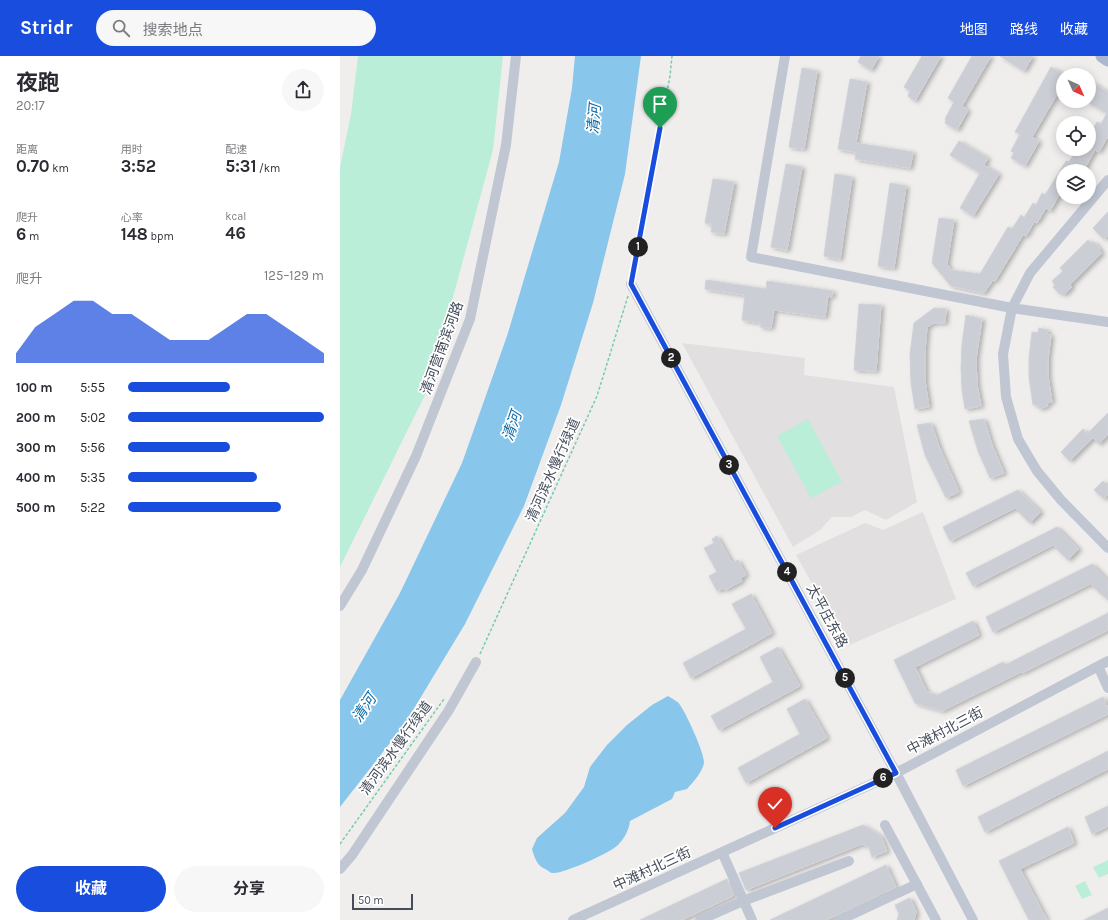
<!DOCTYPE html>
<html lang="zh">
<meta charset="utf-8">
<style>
:root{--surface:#fff;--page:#f7f7f7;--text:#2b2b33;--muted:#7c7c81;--accent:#194dde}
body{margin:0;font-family:Karla,"Noto Sans SC",sans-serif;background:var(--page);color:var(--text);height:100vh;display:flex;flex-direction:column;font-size:15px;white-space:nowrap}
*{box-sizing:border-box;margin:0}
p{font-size:13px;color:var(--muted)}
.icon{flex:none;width:22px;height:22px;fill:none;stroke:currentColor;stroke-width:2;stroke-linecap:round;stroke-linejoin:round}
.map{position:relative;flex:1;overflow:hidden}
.sheet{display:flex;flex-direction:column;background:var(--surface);width:340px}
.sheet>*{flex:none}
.needle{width:26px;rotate:135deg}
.tools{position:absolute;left:716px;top:12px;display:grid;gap:8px}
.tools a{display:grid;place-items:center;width:40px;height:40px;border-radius:50%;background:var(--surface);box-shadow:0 2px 10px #0003;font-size:20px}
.scale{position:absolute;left:12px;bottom:10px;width:61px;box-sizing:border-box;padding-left:4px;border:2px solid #454d5b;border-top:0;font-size:11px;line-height:14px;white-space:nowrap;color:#454d5b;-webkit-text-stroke:3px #fff;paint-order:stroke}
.pin{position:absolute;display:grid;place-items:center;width:34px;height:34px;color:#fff;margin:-41px -17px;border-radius:50% 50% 50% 0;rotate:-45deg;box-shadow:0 0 4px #0007}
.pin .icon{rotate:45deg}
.km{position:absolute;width:20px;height:20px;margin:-10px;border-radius:50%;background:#222;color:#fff;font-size:11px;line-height:20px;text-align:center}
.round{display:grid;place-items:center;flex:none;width:42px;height:42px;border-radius:21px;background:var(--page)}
.summary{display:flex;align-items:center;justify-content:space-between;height:68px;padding:0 16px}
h1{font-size:22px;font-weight:700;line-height:30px}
.stats{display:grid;grid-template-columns:repeat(3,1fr);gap:6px;height:68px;padding:4px 16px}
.stats div{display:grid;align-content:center}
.stats b{font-size:17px;font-weight:700}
.stats small{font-size:11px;font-weight:400}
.stats p{font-size:11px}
.chart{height:112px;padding:8px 16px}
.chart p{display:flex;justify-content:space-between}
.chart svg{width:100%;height:72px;margin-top:4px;fill:var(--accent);opacity:.7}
.primary-button{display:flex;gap:8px;margin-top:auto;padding:8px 16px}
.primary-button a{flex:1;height:46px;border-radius:24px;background:var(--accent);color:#fff;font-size:16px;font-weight:700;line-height:46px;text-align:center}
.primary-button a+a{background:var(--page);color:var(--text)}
ul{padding:0 16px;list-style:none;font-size:13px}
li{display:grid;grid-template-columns:64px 48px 1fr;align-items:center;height:30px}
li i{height:10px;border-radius:5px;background:var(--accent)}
header{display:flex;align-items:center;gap:24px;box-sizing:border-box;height:56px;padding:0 20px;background:var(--accent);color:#fff}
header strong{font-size:19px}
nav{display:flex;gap:22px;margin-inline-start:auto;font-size:14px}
.search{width:280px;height:36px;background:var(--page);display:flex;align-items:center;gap:10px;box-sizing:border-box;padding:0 14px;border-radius:22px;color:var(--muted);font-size:15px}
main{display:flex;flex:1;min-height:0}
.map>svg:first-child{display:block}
</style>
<header>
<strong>Stridr</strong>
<div class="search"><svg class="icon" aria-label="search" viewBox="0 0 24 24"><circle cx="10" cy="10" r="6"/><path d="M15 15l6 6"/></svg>搜索地点</div>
<nav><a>地图</a><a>路线</a><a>收藏</a></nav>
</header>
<main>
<section class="sheet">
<div class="summary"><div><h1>夜跑</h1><p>20:17</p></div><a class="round"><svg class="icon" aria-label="share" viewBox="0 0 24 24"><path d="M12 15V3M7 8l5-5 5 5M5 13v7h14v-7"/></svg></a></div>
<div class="stats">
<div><p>距离</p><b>0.70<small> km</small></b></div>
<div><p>用时</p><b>3:52</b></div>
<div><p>配速</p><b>5:31<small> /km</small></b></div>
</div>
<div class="stats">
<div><p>爬升</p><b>6<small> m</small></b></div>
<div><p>心率</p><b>148<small> bpm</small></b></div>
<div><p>kcal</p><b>46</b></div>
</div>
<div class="chart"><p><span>爬升</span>125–129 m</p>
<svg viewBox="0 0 160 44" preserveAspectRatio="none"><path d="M0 44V38L10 22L20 14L30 6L40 6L50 14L60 14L70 22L80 30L90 30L100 30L110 22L120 14L130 14L140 22L150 30L160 38V44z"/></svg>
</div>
<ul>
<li><b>100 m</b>5:55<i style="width:52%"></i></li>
<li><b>200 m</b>5:02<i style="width:100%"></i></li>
<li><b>300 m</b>5:56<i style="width:52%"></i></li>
<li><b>400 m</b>5:35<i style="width:66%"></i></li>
<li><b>500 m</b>5:22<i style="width:78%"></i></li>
</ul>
<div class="primary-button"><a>收藏</a><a>分享</a></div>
</section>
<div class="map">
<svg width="768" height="864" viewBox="0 0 768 864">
<defs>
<filter id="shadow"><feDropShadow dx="3" dy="1.5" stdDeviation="2" flood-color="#0004"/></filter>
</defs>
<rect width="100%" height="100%" fill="#f0eeed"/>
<!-- education -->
<path fill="#e1dfdf" d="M342,287L465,302L464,319L554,331L577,446L546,464L525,454L511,461H492L480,474L453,491Z
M583,456L616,543L507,590L456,499L525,467L543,474Z"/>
<!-- green -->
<path fill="#bbeed8" d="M18,0H163L153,94L88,333L0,511V111L11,58Z
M468,363L502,426L471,442L437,380Z
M768,804V818L759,822L753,811Z
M745,825L752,839L742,843L735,830Z"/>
<!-- water -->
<path fill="#88c6eb" d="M235,0H301L285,118L253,247L221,349L184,450L125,568L64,669L0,751V644L60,537L122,407L167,280L219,106L232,32Z
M328,640C332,643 338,645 340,649C346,657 365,698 364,707C362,717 353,726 347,733L335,736L332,743L290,765C289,774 284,783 278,789C270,797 223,818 213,817C210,817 209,815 207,814C197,810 195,803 192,793L197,782L225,757L244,731L250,711L267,689L287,669L312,649Z"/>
<!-- building -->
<path fill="#ccced5" stroke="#d1d2d9" filter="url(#shadow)" d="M521,0H539L531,14L518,6Z
M582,0H601L575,45L568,40L570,35L564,31Z
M632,0H651L622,50L628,54L617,74L605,67L606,64L605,63L614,46L608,42Z
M660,0H693L684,15Z
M711,11L723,18V28L692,81L699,85L685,110L671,102L674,97L671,95L680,78L675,76Z
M462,12L477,15L464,93L449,91Z
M510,23L527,26L516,87L573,96L570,112L515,103L516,96L498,93Z
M749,25L768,36V80L759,96L755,94L744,114L740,112L738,115H723V132L710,155L706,152L697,167L694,166L686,180L683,179L655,225L653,224L644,237L611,230L592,207L599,162L614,164L607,208L611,214L640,218L668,171L672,173L681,159L684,162L693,147L696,149L702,137L705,139L726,105L729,106L737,93H749V80L757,66L761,68L767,57L749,47Z
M619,85L648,102L644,109L659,118L633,160L620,152L640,117L610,99Z
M446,108L462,111L447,194L431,191Z
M495,118L512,121L500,203L484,200Z
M373,123L394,126L384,178L371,176L372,168L365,167Z
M550,127L566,130L554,212L538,210Z
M768,156V180L764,183L753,172Z
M748,184L752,188L754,186L760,193L759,194L762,197L730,229L732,231L724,239L721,236L720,238L713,231L715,229L712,225L723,215L720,212Z
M366,224L426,233L427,225L493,235L492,241L488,240L485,261L434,254L431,272L420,271L421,267L402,264L405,239L365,233Z
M519,248L541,249L536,315L514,314Z
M594,252L606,253L605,267H594L587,271L585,295V325L589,351L575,353L571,327L570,298L574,267Z
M626,259L642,263L636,303L637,328L641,350L625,353L622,334L621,312L622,288Z
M699,272L708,274L707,278L711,279L708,303V320L712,346L707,347L708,350L699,353L698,348L693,349L689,321V302L692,276L698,277Z
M768,357V379L759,388L753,382L730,405L721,396L743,373L747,378Z
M644,363L652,389L664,417L650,422L638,395L629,365Z
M591,367L600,393L619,436L606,442L585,399L577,369Z
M763,425L768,430V438L764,443L754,434Z
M678,434L701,456L690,467L675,452L610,485L603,471Z
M717,471L739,493L728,504L713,489L633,530L626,517Z
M377,480L392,507L398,504L406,519L401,522L402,525L385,534L384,532L377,535L369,520L377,516L364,492L374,487L372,483Z
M752,508L768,524V544L750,528L653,576L646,561Z
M411,538L432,577L351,622L343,607L406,573L392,548Z
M768,557V574L682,617L681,616L602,655L575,647L554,604L633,565L639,579L575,611L587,636L597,639L663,606L665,609Z
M438,591L460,630L379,674L371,660L433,626L420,601Z
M763,641L768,652V658L623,730L616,714Z
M465,643L487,682L406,727L398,712L460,678L447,653Z
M768,695V713L645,776L638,761Z
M768,750V770L752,778L745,761Z
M523,769L541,780L547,795L532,801L529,791L522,788L406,834L399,817Z
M728,771L734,787L680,813L707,864H689L659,805Z
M546,809L556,831L495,860L486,864H430Z
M387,823L394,839L393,840L342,864H300Z
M570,842L576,856L574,864H557L559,858L555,849Z
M768,852V864H744Z"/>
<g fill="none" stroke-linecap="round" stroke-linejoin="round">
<!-- path -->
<path stroke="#73ccaf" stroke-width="1.5" stroke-dasharray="3 2" stroke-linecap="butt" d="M293,219L330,20L332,0
M140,598L257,340L288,240
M0,788L104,643"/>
<!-- minor -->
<path stroke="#c0c7d3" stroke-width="10" d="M445,0L411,201L672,252L768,266
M768,124L690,217L672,252L663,298L666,341L678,383L697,415L721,444L768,492
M291,228L556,717L633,864
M0,550L22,514L76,400L130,263L166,89L176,0
M758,610L768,632
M545,769L596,864
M382,796L412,864
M0,813L12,799L109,654L136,606
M233,864L556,717L768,605
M360,864L403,845L509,805
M500,864L577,828"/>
<!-- major -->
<path stroke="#adb7cd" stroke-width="13" d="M762,0L768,4"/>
</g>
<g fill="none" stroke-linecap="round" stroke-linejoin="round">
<!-- route casing -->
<g stroke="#fff" stroke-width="8">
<path id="route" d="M320,72L291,228L556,717L435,772"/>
</g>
<!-- route -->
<use href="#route" stroke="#194dde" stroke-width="5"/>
</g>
<g text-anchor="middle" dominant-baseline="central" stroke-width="3.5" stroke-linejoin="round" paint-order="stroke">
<!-- street labels -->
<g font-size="14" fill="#454d5b" stroke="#fff">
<text transform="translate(102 292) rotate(-70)">清河营南滨河路</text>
<text transform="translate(213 414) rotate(-66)">清河滨水慢行绿道</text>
<text transform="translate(487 560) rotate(62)">太平庄东路</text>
<text transform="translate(605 675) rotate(-28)">中滩村北三街</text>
<text transform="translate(56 692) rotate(-54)">清河滨水慢行绿道</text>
<text transform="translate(312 813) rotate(-25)">中滩村北三街</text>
</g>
<!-- water labels -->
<g font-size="15" font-style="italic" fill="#0c6ca7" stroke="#fff">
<text transform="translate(254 63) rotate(-85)">清河</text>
<text transform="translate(172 370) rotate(-71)">清河</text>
<text transform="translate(24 652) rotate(-56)">清河</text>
</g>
</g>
</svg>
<div class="tools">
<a><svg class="needle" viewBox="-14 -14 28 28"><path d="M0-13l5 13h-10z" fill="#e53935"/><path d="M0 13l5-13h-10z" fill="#7c7c81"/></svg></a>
<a><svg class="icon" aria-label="locate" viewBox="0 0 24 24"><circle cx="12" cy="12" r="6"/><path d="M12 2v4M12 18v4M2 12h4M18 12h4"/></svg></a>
<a><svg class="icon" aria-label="layers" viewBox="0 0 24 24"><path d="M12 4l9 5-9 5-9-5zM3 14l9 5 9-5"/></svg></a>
</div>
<div class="scale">50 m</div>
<div class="pin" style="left:320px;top:72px;background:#1e9e55"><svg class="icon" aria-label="arrive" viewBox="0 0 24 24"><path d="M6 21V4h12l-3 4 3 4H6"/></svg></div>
<div class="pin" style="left:435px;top:772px;background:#d93025"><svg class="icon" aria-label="check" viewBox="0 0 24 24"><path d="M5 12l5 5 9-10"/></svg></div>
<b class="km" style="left:298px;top:191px">1</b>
<b class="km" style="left:331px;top:302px">2</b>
<b class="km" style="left:389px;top:409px">3</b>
<b class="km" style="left:447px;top:516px">4</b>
<b class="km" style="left:505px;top:622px">5</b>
<b class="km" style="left:543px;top:722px">6</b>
</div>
</main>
